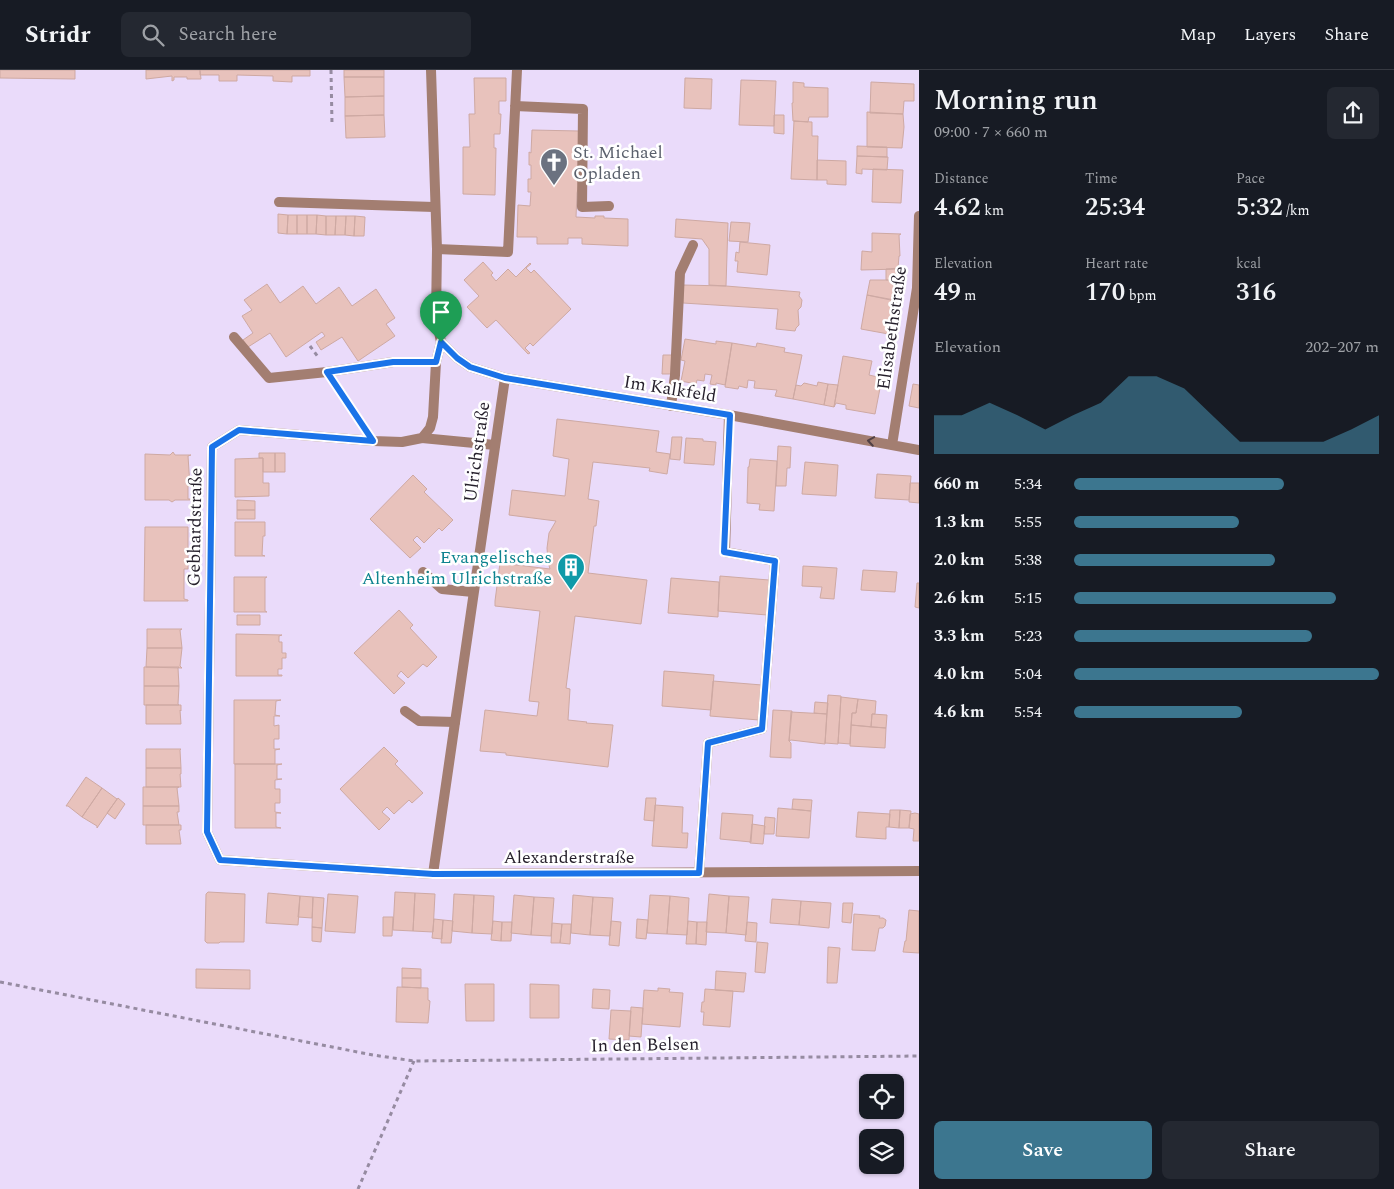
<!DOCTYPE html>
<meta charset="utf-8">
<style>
:root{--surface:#171b24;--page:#242831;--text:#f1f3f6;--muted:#9ea1a6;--line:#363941;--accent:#3c768f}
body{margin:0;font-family:Spectral,serif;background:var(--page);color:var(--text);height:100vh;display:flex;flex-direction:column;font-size:19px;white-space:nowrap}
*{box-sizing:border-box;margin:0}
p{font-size:16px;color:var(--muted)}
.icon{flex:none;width:28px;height:28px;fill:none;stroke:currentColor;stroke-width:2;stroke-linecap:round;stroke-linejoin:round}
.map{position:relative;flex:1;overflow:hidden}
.drawer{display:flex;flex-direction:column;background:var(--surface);width:475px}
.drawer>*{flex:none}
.fabs{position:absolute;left:859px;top:1004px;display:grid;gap:10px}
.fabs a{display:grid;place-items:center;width:45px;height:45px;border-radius:8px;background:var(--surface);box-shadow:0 1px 4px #0004;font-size:25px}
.pin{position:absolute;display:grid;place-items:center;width:42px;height:42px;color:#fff;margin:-51px -21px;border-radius:50% 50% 50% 0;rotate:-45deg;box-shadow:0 0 5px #0007}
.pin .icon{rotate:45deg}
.round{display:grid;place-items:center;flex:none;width:52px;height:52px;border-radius:8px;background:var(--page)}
.summary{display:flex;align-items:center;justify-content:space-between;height:85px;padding:0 15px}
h1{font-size:28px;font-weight:600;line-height:38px}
.stats{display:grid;grid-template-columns:repeat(3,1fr);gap:8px;height:85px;padding:5px 15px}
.stats div{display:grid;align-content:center}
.stats b{font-size:25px;font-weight:600}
.stats small{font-size:14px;font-weight:400}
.stats p{font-size:14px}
.chart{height:140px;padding:10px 15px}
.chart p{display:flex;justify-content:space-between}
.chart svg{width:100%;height:90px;margin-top:5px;fill:var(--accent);opacity:.7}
.primary-button{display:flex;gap:10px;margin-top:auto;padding:10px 15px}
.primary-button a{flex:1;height:58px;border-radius:8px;background:var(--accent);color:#fff;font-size:20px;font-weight:600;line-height:58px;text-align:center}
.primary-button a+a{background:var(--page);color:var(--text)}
ul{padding:0 15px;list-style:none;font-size:16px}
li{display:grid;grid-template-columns:80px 60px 1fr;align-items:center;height:38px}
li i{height:12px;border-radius:6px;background:var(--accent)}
header{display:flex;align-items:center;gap:30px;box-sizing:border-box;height:70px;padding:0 25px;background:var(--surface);border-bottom:1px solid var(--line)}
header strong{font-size:24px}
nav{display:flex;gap:28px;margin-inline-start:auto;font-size:18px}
.search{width:350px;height:45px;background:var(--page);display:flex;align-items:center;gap:12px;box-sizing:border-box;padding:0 18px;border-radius:8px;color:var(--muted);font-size:19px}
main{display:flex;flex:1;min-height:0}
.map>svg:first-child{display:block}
</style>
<header>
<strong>Stridr</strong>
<div class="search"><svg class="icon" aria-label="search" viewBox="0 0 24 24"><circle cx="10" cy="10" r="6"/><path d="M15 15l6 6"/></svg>Search here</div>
<nav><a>Map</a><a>Layers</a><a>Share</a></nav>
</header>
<main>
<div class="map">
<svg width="919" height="1119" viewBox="0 0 919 1119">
<rect width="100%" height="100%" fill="#eadbfa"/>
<!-- building -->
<path fill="#e8c2bc" stroke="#cea9a3" d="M0,0H75V9L0,8Z
M146,0H200L201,9H187V7H174V10L172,11V6L146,9Z
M200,0H310V6H292V12L273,11V6L237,5V11H219V5H200Z
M344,0H384V7H344Z
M344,7H384V26L345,27Z
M474,8H506V31H499V44H501L500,64H494V78H496L495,125L463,124V77H470L469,44H475Z
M685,8L712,9L711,39L684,38Z
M741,10L776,11L774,56L739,55Z
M793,12L804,13V17L828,18V47H809L808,52L793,51L792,33H793Z
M871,12L914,14V31H904L903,44L870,43Z
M384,26V45L345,46V27Z
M867,42L903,44L904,57L902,78L867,77Z
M384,45L385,67L346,68L345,46Z
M774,45H784V64L774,63Z
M794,51L812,52V66H818L817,110L791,109Z
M532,60L579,61L577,110H580L577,123L576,147L595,148V146H604V148L628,149V176L582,174V168H568V174H537V167H517L518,135L530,136L531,122H528V109H531V95H529V82L531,83Z
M857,76L887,77V87L857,86Z
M857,86L888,87L887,100L862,99V104L856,103Z
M817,90L846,91V115L827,114V110H817Z
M873,99L903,100L901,133L872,132Z
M278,144L288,145L287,164L278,163Z
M288,145H297V164H287Z
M297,145H307V164H297Z
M307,145H317L316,164H307Z
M317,145L326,146V165L316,164Z
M326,146H336L335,165H326Z
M336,146H346L345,165H335Z
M346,146H355L354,166L345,165Z
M355,146L365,147L364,166H354Z
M676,149L728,153L726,216L709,215V179L702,169L675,167Z
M731,152L750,153L748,172L729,171Z
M872,163L901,164L899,165L900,186H899L898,198L900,199L861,200L862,181L872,182Z
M740,172L770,175L767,205L737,202L738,191H735L736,182L739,183Z
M483,192L493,203L491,205L496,211L508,199L516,207L530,193L531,194L526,198L531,203L534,200L571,239L533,276L530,273L525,278L530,283L528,284L496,250L487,258L467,237L479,226L464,210Z
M900,198H904V210H886V199Z
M870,210H903L900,231L867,225Z
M267,214L280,233L303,216L316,234L339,217L352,236L376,219L395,248L386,254L395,266L358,291L342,267L321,280L316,272L325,266L322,262L286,287L270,263L248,277L243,270L253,263L242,246L252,240L244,230Z
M683,215L726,216L800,222L799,226L802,230L801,237L798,240L799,255L796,258L795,261L776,259L778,239L683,233Z
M867,225L900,232H897L893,251L897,252L894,265L861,259Z
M685,269L716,274V271L732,273L725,315L716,313V315L710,314L712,305L705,304L704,311L697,310L696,314L681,311L685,291L681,290Z
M732,273L756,277L757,273L785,278L784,282L802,285L793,329L775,326L777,320L754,318L755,311L748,310L747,318L739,316L738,319L725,317Z
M663,285H672L671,304H662Z
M843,286L872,291L869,305L882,308L875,344L846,339V335L836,333L834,337Z
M818,312L828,314L824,335L793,329L796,315L801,316L804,313L817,316Z
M828,314L838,315L834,337L824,335Z
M913,314L919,315V338L909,336Z
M557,349L659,361L656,382L670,384L667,404L649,401L650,398L593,392L588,429L599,431L596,456H594L588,503L647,510L641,554L575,546L566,618L570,619L568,650L587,652L586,653L613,655L608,697L506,685V683L480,681L485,640L537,646L539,632L529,631L540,541L495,536V531L500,493L550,499L548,492L547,478L549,463L556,451L509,445L512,420L565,426L569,389L553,386Z
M672,367H682L680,390L670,389Z
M686,368L703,369V371L716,372L714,395L684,393Z
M778,376L791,377L790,398H787L786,416H776Z
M173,382L175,385H191L188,386L190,416H188V429H190V430H175L172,432L169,430H145V384L170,385Z
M259,383H275V402H263V388H259Z
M275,383H285V402H275Z
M263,388V413H269V426L235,427V389Z
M750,389L777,391L774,441L759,440L760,434L747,433L748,397H749Z
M805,392L838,395L836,426L802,424Z
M877,404L911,406L909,430L875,428Z
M413,405L427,419L424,422L453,450L442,461L439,458L424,473L417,466L413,470L421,478L410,488L370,449Z
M910,413H919V433L909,432Z
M237,430L255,431V440H237Z
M237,440H255V449H237Z
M235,452H265V466H263L262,485L265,486H235Z
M145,457H188V499H184V529L188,530V531H144Z
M803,496L837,498L834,529L820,528L822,517L802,516Z
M863,500L897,502L895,522L861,520Z
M720,506L769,510L767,545L718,541Z
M234,507H267L265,508V541L267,542H234Z
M671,508L719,512L718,547L668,543Z
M917,513H919V538L915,537Z
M399,540L413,555L410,558L437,587L427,597L423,594L408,608L401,601L397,606L405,613L394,624L354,583Z
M237,545H260V555H237Z
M147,559H182L180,560L182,578H147Z
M236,564L282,565L279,566V572H282V583H286V588H282V599H278V605H282V606H236Z
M147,578H182L180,596L182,598L146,597Z
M144,597H179L178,598L179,616H144Z
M664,601L714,605L711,640L662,636Z
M713,611L762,615L759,650L710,646Z
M144,616H179L178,634L179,635H144Z
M828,625L841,626L838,674L825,673Z
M841,627L858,629L856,643H852L850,674L838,673Z
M858,629L876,631L875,644H872L871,657L851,655L852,643H856Z
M234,630H281L276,631L275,645L280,646H274V656L279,655V669H274V679H280L275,680V694H234Z
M815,632L828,633L827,644L814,643Z
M146,635H181V641L180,640L181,654H146Z
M773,640L792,641L789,671L791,673V688L770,687Z
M791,642L827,644L825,674L791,670L789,671Z
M872,644L887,645L886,658L871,657Z
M851,655L886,658L885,678L850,676Z
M384,677L398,691L395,694L423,723L412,733L409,730L394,744L387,737L382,742L390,749L379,760L340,719Z
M146,679H181L180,680L181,698H146Z
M235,694H282L277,695V709H282L275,710V719H280V733H275V742L281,743H276V757L281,758H235Z
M146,698H181V704H180L181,717H146Z
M86,707L102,718L82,747L68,736H66Z
M143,717H179L177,718L179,736H143Z
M102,718L117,729L97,758V756L82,747Z
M118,728L125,734L115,749L107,743Z
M646,728H656L654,751L644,750Z
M793,729L812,730L811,741L792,739Z
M655,735L683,737L682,763H688L687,778L652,776Z
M143,736H179V742H177L179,755H143Z
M778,738L811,741L809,768L776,766Z
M890,740H900L899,758L889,757Z
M900,740L911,741L909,758H899Z
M858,742L890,744L889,757H886V769L856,767Z
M722,743L753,745L751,772L720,769Z
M915,743L919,744V771H913L914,759L909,758L910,744Z
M765,747L775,748L774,764H764Z
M752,754L765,756L763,774L750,773Z
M146,755H181V760H179L181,774H146Z
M208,822L245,824L244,872H220L219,873H207L205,871L206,824Z
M395,822L415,823L413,861L393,860Z
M268,823L300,826L298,855L266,853Z
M415,823L435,824L433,862L413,861Z
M328,824L358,826L355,863L325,861Z
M454,824L474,825L472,863L452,861Z
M709,824L729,826L726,863L706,862Z
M474,825L494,826L492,864L472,863Z
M514,825L534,827L531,865L511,863Z
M573,825L593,827L590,865L571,863Z
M650,825L670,826L667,864L647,863Z
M300,826L313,827L312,848L298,847Z
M670,826L689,828L687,865L667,864Z
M729,826L749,827L746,865L726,863Z
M313,827L324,828L322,858L312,857Z
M534,827L554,828L551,866L531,865Z
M593,827L613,828L610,866L590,865Z
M772,829L801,831L799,855L770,853Z
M801,831L831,833L829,858L799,855Z
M843,833H853L851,853L842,852Z
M909,840L919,841V883L903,882L905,871H906Z
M854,844L880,846L879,848H883L886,850L885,856L883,858H879L875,881L852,880Z
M383,847H393L392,866H383Z
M434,849L443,850L442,869L432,868Z
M637,849L648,850L646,869L636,868Z
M443,850L453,851L451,873H441Z
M493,851L502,852L501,871L491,870Z
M611,851L621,852L619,876L609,875Z
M688,851L697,852L696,874H686Z
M502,852H512L511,871H501Z
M697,852H707L706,875L696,874Z
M747,852L757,853L756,872L745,871Z
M552,853L562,854L560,873H551Z
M562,854H571L570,874L560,873Z
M312,857L322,858L321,872L312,871Z
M757,872L768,873L765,903L755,902Z
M828,877L840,878L837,913H827Z
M402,898L421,899V908H402Z
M196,899L250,900V919L196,918Z
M716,901L746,903L744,922L715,920Z
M402,908H421V918L402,917Z
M465,914H494V951H466Z
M530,914L559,915V948H530Z
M397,917L428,918V930L430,931L428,953L396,952Z
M658,918L670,919L669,922L683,923L680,957L642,954L644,920L658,921Z
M593,919L610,920L609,939L592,938Z
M705,919L733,921L730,957L703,955L704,942H701L702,932H704Z
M631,937L643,938L641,967L629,966Z
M611,940L631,941L629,970L609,969Z"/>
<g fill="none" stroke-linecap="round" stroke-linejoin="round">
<!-- path -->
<path stroke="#968ba1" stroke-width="3" stroke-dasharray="4 4" stroke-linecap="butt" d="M331,0L332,54
M310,276L318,287
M336,316L362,354
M0,912L373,985L414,991L919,986
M358,1119L414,991"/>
<!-- lane -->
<path stroke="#a37e71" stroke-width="10" d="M515,36L583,39L582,137L609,136
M279,132L434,137
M437,179L508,182L517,0
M234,267L269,308L327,302L393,292H436
M671,336L675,305L680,203L693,175
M422,368L495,375
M423,502L442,519L473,522
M405,641L419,651L455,652
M699,803L708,673L762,659L775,491L725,482L729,345"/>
<!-- street -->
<path stroke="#a37e71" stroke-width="10" d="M431,0L437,179L436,247L441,272L457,288L470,297L505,308L433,804
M441,272L436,292L433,347L430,358L422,368L402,372L373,371L239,360L212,377L207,762L220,790L433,804L919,801
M505,308L729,345L919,380
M892,375L917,218L919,146"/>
</g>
<!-- one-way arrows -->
<defs><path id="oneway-chevron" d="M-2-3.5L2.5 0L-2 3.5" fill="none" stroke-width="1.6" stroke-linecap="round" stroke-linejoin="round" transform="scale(1.25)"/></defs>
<use stroke="#514044" href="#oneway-chevron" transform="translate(871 371) rotate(-171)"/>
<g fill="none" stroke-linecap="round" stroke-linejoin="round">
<!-- route casing -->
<g stroke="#fff" stroke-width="10">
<path id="route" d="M441,272L457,288L470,297L505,308L730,345L724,482L775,491L762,659L708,673L699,803L433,804L220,790L207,762L212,377L239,360L373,371L327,302L393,292H436Z"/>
</g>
<!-- route -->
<use href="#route" stroke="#1a73e8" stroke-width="6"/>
</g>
<!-- icons -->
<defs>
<g id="church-pin" transform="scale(1.4375)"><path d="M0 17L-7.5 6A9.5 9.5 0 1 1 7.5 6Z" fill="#6b7280" stroke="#fff"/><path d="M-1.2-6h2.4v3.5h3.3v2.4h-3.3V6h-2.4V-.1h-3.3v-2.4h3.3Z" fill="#fff"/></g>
<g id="building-pin" transform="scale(1.4375)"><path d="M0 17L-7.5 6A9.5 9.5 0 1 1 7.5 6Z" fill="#0f9aa8" stroke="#fff"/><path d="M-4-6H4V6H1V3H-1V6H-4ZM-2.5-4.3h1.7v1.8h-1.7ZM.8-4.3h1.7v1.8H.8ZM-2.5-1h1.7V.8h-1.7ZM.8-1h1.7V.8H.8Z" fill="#fff"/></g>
</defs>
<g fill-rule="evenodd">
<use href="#church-pin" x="554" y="92"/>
<use href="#building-pin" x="571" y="497"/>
</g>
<g text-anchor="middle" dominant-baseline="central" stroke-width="5" stroke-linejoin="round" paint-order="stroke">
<!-- worship labels -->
<g font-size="18" fill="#5b616d" stroke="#fff" text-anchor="start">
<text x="573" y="82">St. Michael<tspan x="573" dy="21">Opladen</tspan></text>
</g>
<!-- street labels -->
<g font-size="18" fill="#251f2b" stroke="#fff">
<text transform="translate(892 258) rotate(-82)">Elisabethstraße</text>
<text transform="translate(670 319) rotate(9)">Im Kalkfeld</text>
<text transform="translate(477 382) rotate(-82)">Ulrichstraße</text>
<text transform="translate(195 457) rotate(-89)">Gebhardstraße</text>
<text x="569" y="787">Alexanderstraße</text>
<text transform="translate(645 975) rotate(-1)">In den Belsen</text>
</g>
<!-- culture labels -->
<g font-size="18" fill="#0d838f" stroke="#fff" text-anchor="end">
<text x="552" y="487">Evangelisches<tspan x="552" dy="21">Altenheim Ulrichstraße</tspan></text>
</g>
</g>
</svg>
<div class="fabs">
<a><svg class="icon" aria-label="locate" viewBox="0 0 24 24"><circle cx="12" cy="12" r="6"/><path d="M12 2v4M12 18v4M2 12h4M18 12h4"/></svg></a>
<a><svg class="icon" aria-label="layers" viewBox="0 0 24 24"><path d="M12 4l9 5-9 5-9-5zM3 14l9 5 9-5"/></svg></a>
</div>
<div class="pin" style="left:441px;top:272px;background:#1e9e55"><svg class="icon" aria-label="arrive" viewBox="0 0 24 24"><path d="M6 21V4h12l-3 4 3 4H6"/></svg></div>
</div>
<section class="drawer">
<div class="summary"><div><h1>Morning run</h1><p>09:00 · 7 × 660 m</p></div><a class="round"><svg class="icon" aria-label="share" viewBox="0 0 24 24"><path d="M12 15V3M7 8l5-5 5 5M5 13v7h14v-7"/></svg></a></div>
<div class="stats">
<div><p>Distance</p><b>4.62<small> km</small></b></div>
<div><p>Time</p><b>25:34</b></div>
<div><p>Pace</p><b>5:32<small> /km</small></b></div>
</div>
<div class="stats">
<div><p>Elevation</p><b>49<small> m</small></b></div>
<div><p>Heart rate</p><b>170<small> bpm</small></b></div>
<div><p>kcal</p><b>316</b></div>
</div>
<div class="chart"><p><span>Elevation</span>202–207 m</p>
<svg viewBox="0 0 160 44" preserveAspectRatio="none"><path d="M0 44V25L10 25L20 19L30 25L40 32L50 25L60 19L70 6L80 6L90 12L100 25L110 38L120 38L130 38L140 38L150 32L160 25V44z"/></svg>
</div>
<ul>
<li><b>660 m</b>5:34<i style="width:69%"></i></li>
<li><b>1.3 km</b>5:55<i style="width:54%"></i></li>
<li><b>2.0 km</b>5:38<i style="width:66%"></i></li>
<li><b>2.6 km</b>5:15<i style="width:86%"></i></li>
<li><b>3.3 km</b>5:23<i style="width:78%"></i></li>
<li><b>4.0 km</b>5:04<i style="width:100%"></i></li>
<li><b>4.6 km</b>5:54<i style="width:55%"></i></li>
</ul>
<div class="primary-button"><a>Save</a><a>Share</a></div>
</section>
</main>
